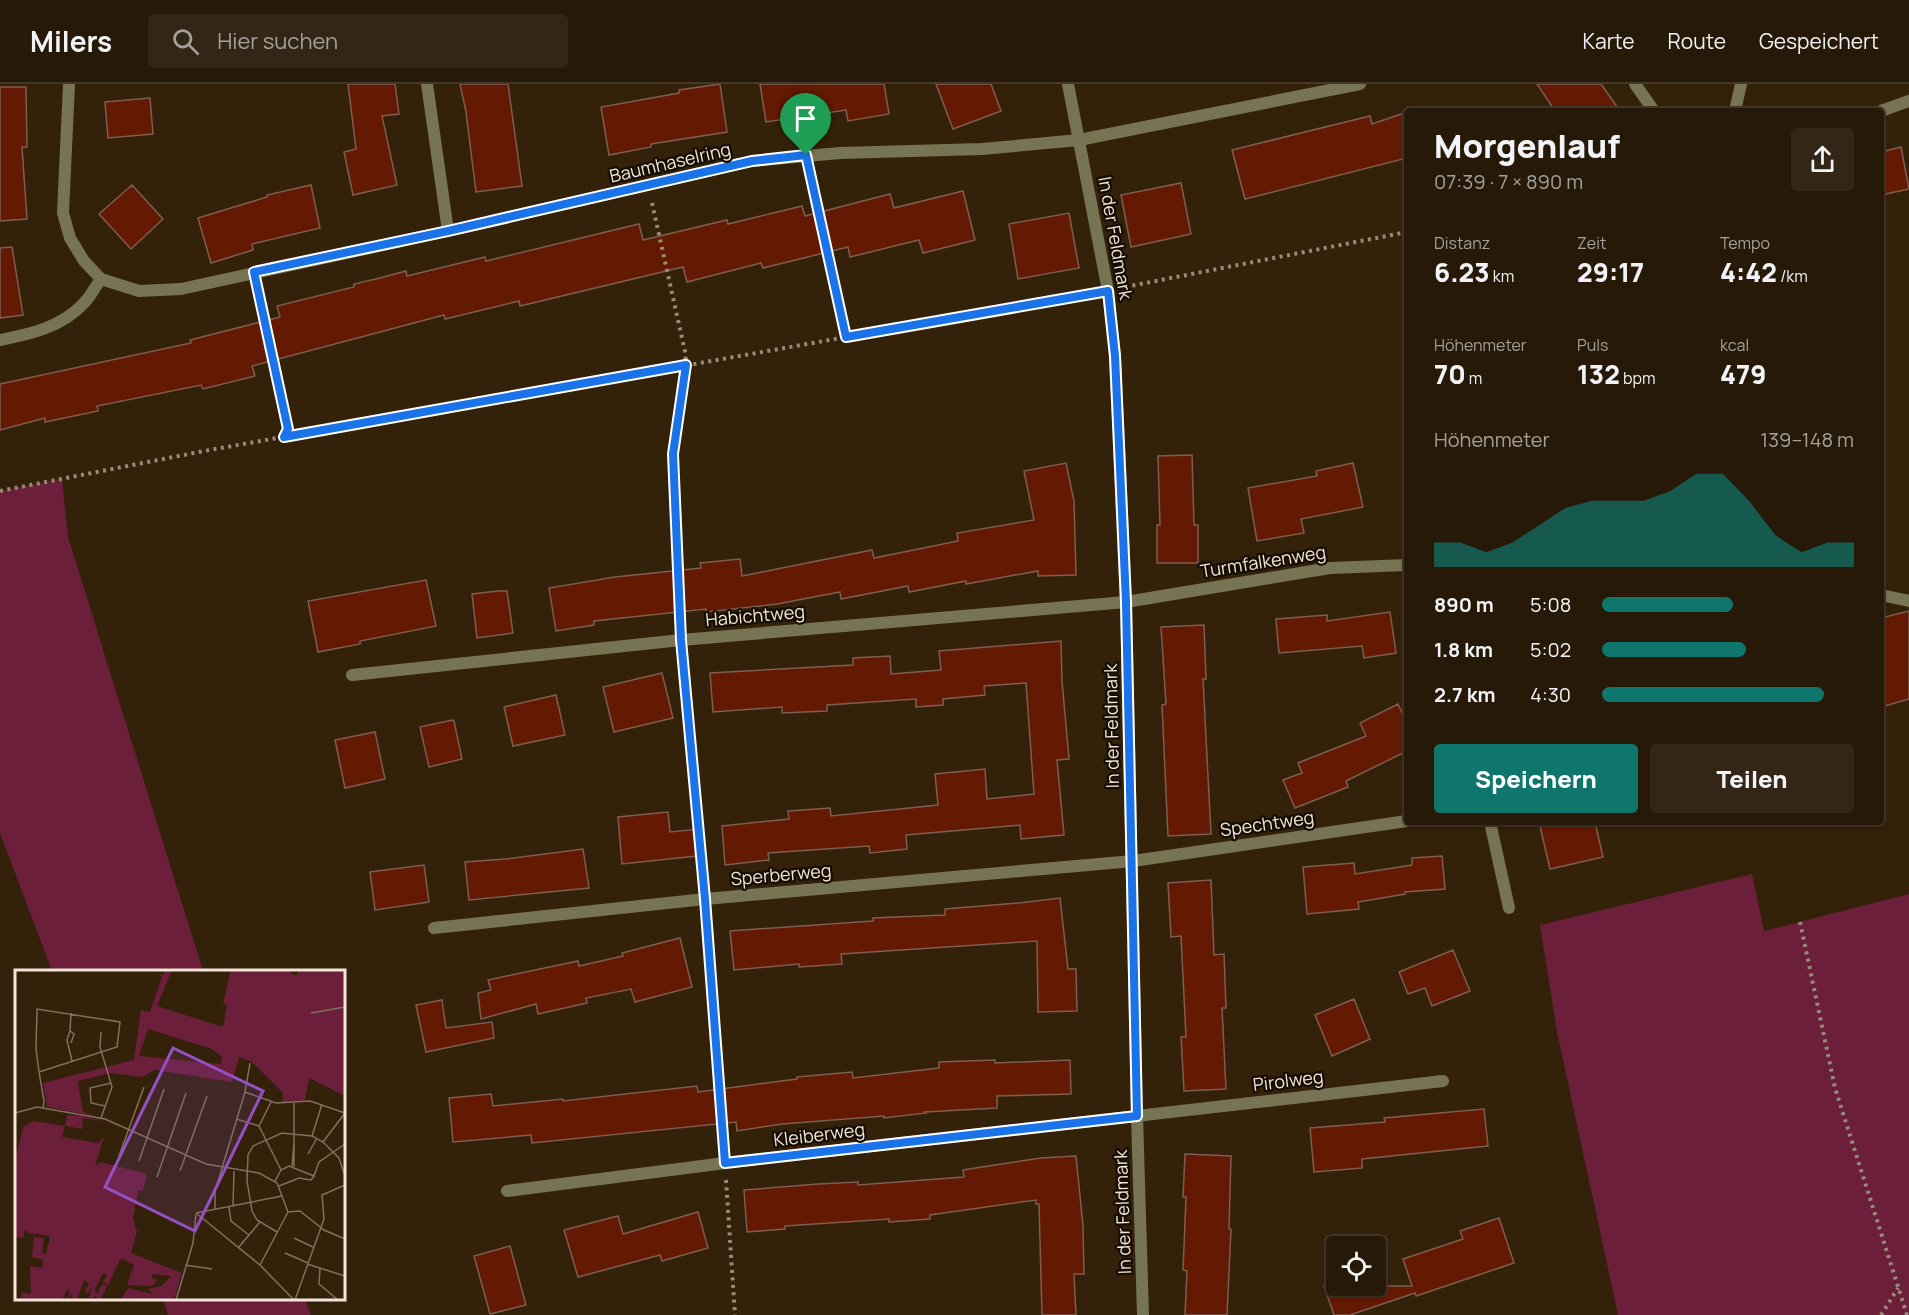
<!DOCTYPE html>
<html lang="de">
<meta charset="utf-8">
<style>
:root{--surface:#271908;--page:#332616;--text:#f1f3f6;--muted:#a4a09c;--line:#433829;--accent:#0f766e}
body{margin:0;font-family:Manrope,sans-serif;background:var(--page);color:var(--text);height:100vh;display:flex;flex-direction:column;font-size:22px;white-space:nowrap}
*{box-sizing:border-box;margin:0}
p{font-size:20px;color:var(--muted)}
.icon{flex:none;width:33px;height:33px;fill:none;stroke:currentColor;stroke-width:2;stroke-linecap:round;stroke-linejoin:round}
.map{position:relative;flex:1;overflow:hidden}
.drawer{position:absolute;left:1404px;top:24px;width:480px;height:717px;display:flex;flex-direction:column;background:var(--surface);border-radius:6px;box-shadow:0 2px 4px #0004,0 0 0 2px var(--line)}
.drawer>*{flex:none}
.tools{position:absolute;left:1326px;top:1152px;display:grid;gap:12px}
.tools a{display:grid;place-items:center;width:60px;height:60px;border-radius:6px;background:var(--surface);box-shadow:0 2px 4px #0004,0 0 0 2px var(--line);font-size:30px}
.pin{position:absolute;display:grid;place-items:center;width:51px;height:51px;color:#fff;margin:-62px -26px;border-radius:50% 50% 50% 0;rotate:-45deg;box-shadow:0 0 6px #0007}
.pin .icon{rotate:45deg}
.round{display:grid;place-items:center;flex:none;width:63px;height:63px;border-radius:6px;background:var(--page)}
.overview{display:flex;align-items:center;justify-content:space-between;height:102px;padding:0 30px}
h1{font-size:33px;font-weight:800;line-height:45px}
.metrics{display:grid;grid-template-columns:repeat(3,1fr);gap:9px;height:102px;padding:6px 30px}
.metrics div{display:grid;align-content:center}
.metrics b{font-size:26px;font-weight:800}
.metrics small{font-size:16px;font-weight:400}
.metrics p{font-size:16px}
.chart{height:168px;padding:12px 30px}
.chart p{display:flex;justify-content:space-between}
.chart svg{width:100%;height:108px;margin-top:6px;fill:var(--accent);opacity:.7}
.button{display:flex;gap:12px;margin-top:auto;padding:12px 30px}
.button a{flex:1;height:69px;border-radius:6px;background:var(--accent);color:#fff;font-size:24px;font-weight:800;line-height:69px;text-align:center}
.button a+a{background:var(--page);color:var(--text)}
ul{padding:0 30px;list-style:none;font-size:20px}
li{display:grid;grid-template-columns:96px 72px 1fr;align-items:center;height:45px}
li i{height:15px;border-radius:8px;background:var(--accent)}
header{display:flex;align-items:center;gap:36px;box-sizing:border-box;height:84px;padding:0 30px;background:var(--surface);border-bottom:2px solid var(--line)}
header strong{font-size:28px}
nav{display:flex;gap:33px;margin-inline-start:auto;font-size:21px}
.search{width:420px;height:54px;background:var(--page);display:flex;align-items:center;gap:15px;box-sizing:border-box;padding:0 21px;border-radius:6px;color:var(--muted);font-size:22px}
.map>svg:first-child{display:block}
</style>
<header>
<strong>Milers</strong>
<div class="search"><svg class="icon" aria-label="search" viewBox="0 0 24 24"><circle cx="10" cy="10" r="6"/><path d="M15 15l6 6"/></svg>Hier suchen</div>
<nav><a>Karte</a><a>Route</a><a>Gespeichert</a></nav>
</header>
<div class="map">
<svg width="1909" height="1231" viewBox="0 0 1909 1231">
<rect width="100%" height="100%" fill="#34210a"/>
<!-- green -->
<path fill="#6b1f3b" d="M62,395L68,453L203,887H52L0,749V407Z
M1752,790L1764,847L1909,810V1231H1618L1557,948L1540,841Z
M163,1215H305L311,1231H168Z"/>
<!-- building -->
<path fill="#641902" stroke="#7e5d53" stroke-width="1.5" d="M348,0H395L399,30L382,32L397,101L353,111L344,68L356,65Z
M460,0H508L522,102L476,108L466,28Z
M720,0L727,48L651,60V63L609,71L601,23L679,9V6Z
M760,0H884L889,30L848,37L846,26L766,38Z
M936,0H991L1001,27L953,45Z
M1537,0H1601L1620,27H1555Z
M0,3H26L27,63H22L27,135L0,137Z
M150,14L153,50L108,54L105,18Z
M1407,28V74L1245,115L1232,66L1370,32L1372,40Z
M1901,63L1909,105L1881,111V68Z
M1181,99L1191,150L1131,163L1121,111Z
M132,101L163,135L131,165L99,130Z
M311,101L320,144L252,160L253,166L211,179L198,134L267,113V111Z
M963,107L975,156L923,169L919,156L850,173L848,163L763,184L761,179L687,198L683,183L520,222L519,217L445,235L444,231L252,282L255,292L203,305L201,301L97,322L98,327L45,338V334L0,346V300L191,259L190,256L280,233L277,222L354,203V200L380,194L406,187L407,192L485,173L486,177L639,140L643,156L727,136L728,140L802,122L805,132L890,110L894,124Z
M1069,129L1079,184L1018,195L1009,140Z
M12,163L23,231L0,234V164Z
M1192,371L1194,441H1198V479H1157V441H1160L1158,372Z
M1066,379L1074,417L1076,491L1038,492V487L966,500V497L909,508L908,502L841,515L840,508L777,520L706,528V525L594,537V541L556,547L549,504L615,493L701,484L700,479L740,475L742,492L872,466L874,474L958,457L957,449L1034,436L1024,387Z
M1353,379L1363,423L1301,435L1304,449L1257,457L1248,404L1317,392L1316,387Z
M426,496L436,542L360,557V560L318,568L308,517Z
M498,507H507L513,549L477,554L472,510Z
M1909,527V615L1881,623V534Z
M1390,528L1396,569L1364,574L1362,562L1279,569L1276,535L1327,531V537Z
M1204,541L1206,595H1203L1211,750L1168,752L1162,621L1166,620L1161,543Z
M1061,557L1062,597L1069,675L1057,676L1064,751L1021,755L1020,741L906,751L907,765L870,769L869,762L768,769L769,776L725,781L722,742L789,735L788,727L830,724L831,732L938,721L935,690L985,685L987,715L1034,710L1026,599L984,602L985,611L943,615V621L916,623V615L827,621V627L782,629V623L713,628L710,589L853,581V574L890,572L891,590L941,586L939,567Z
M662,589L673,634L614,648L603,603Z
M556,611L565,651L513,662L504,623Z
M1398,620L1407,639V667L1346,697L1348,703L1295,724L1283,696L1302,689L1298,679L1366,652L1360,639Z
M452,636L454,637L462,675L429,683L420,643Z
M375,648L385,695L345,704L335,656Z
M668,728L670,748L699,745L706,771L622,780L618,733Z
M1539,738H1595L1603,773L1550,785Z
M583,765L589,804L469,816L465,778L506,775Z
M1442,772L1445,805L1405,808V810L1358,818L1359,825L1307,830L1303,783L1354,779L1355,790L1412,781V774Z
M424,781L429,818L375,826L370,788Z
M1211,796L1214,871L1224,870L1226,924H1222L1226,1005L1184,1007L1181,953H1186L1181,852L1171,853L1168,799Z
M1060,814L1068,885H1076L1077,927L1038,928L1037,857L841,870L842,880L799,883V880L734,886L730,847L873,837V834L945,831V825L1019,819Z
M680,854L692,903L635,918L631,905L586,914L587,919L538,930L536,920L481,935L478,909L491,906L488,896L578,877L579,882L623,872L622,869Z
M1453,866L1470,907L1432,922L1425,904L1408,910L1399,888Z
M1354,915L1370,955L1332,972L1315,931Z
M442,916L446,944L492,938L494,954L426,968L416,921Z
M995,976V979L1070,976L1071,1010L997,1012V1024L925,1028L926,1029L884,1034V1032L782,1040L737,1047L736,1038L532,1059L531,1051L453,1058L449,1014L491,1010L493,1022L563,1015V1017L697,1002L698,1008L797,995V993L852,988L853,994L939,984V978Z
M1484,1025L1488,1062L1362,1075V1084L1314,1088L1310,1044L1385,1038L1384,1034Z
M1185,1070L1231,1072L1229,1145H1231L1227,1231H1185L1187,1187L1183,1186L1186,1113H1183Z
M1076,1072L1083,1142L1084,1190H1074L1076,1231H1042L1039,1120H1036V1116L930,1131V1135L889,1138V1135L785,1142V1145L747,1148L744,1106L818,1100L858,1098V1101L964,1093L963,1086L1041,1074Z
M698,1128L708,1164L662,1177L660,1171L578,1193L564,1146L618,1132L623,1150Z
M1499,1134L1514,1179L1416,1212L1415,1209L1350,1231H1334L1324,1202H1412L1403,1175L1463,1155L1460,1147Z
M510,1162L526,1221L490,1230L474,1172Z"/>
<g fill="none" stroke-linecap="round" stroke-linejoin="round">
<!-- path -->
<path stroke="#9a8a78" stroke-width="4" stroke-dasharray="3 4.5" stroke-linecap="butt" d="M809,90L846,253
M652,119L686,272L673,370L680,539
M1125,203L1407,148
M258,208L288,345L284,353
M0,407L204,367L1089,210
M683,573L703,796
M706,833L723,1059
M1800,838L1835,1004L1907,1231
M726,1096L735,1231
M1881,1231L1898,1204"/>
<!-- service -->
<path stroke="#767452" stroke-width="12" d="M1330,484L1407,481
M1881,511L1909,517
M1490,738L1509,824"/>
<!-- minor -->
<path stroke="#767452" stroke-width="12" d="M69,0L63,129L70,154L84,177L101,195L139,207L181,205L448,147L752,77L840,69L982,65L1079,56L1360,0
M427,0L448,147
M1068,0L1108,207L1115,272L1126,518L1137,1032L1143,1231
M1635,0L1654,27
M1735,27L1741,0
M1881,27L1909,17
M0,256C31,250 62,243 84,219C91,212 95,203 101,195
M352,591L681,556L1126,518L1330,484
M434,844L705,815L1133,777L1407,737
M507,1107L725,1079L1443,997"/>
</g>
<g fill="none" stroke-linecap="round" stroke-linejoin="round">
<!-- route casing -->
<g stroke="#fff" stroke-width="12">
<path id="route" d="M806,71L846,253L1108,207L1115,272L1126,518L1137,1032L725,1079L705,815L681,556L673,370L686,281L284,353L288,345L254,188L448,147L752,77Z"/>
</g>
<!-- route -->
<use href="#route" stroke="#1a73e8" stroke-width="8"/>
</g>
<g text-anchor="middle" dominant-baseline="central" stroke-width="4.5" stroke-linejoin="round" paint-order="stroke">
<!-- street labels -->
<g font-size="18" fill="#f3e6d8" stroke="#150d04">
<text transform="translate(670 78) rotate(-13)">Baumhaselring</text>
<text transform="translate(1116 154) rotate(80)">In der Feldmark</text>
<text transform="translate(1263 477) rotate(-9)">Turmfalkenweg</text>
<text transform="translate(755 531) rotate(-5)">Habichtweg</text>
<text transform="translate(1111 642) rotate(-91)">In der Feldmark</text>
<text transform="translate(1267 739) rotate(-8)">Spechtweg</text>
<text transform="translate(781 790) rotate(-5)">Sperberweg</text>
<text transform="translate(1288 996) rotate(-7)">Pirolweg</text>
<text transform="translate(819 1050) rotate(-7)">Kleiberweg</text>
<text transform="translate(1122 1128) rotate(-92)">In der Feldmark</text>
</g>
</g>
<!-- overview -->
<g transform="translate(15 886)">
<rect width="330" height="330" fill="#34210a"/>
<path d="M150,0H157L142,36L208,57L212,35L208,34L216,0H272L281,6L284,0H330V126L294,108L290,130L268,133V123L237,92L224,87L217,112L140,100L127,107L95,103L63,111L68,142L84,147L32,137L28,113L119,90L126,40L135,42L147,7L143,4L149,5ZM133,59L197,79L207,87L206,94L124,86ZM52,145L67,146L94,152L68,148L67,159L50,156L47,167L83,173L89,167L80,196L86,192L132,204L128,221L123,220L118,249L122,261L116,283L167,303L159,330H106L113,318L138,324L133,319L147,316L156,306L137,304V308L142,310L137,316L112,315L119,295L106,288L93,315L88,312L92,305L88,303L79,321L83,323L87,314L92,316L85,330L81,326L73,330L78,316L73,323L70,321L74,313L69,310L62,330H57V324L52,330L55,322L52,320L47,330L0,329L6,328V322L16,324L15,296L27,298L28,290L17,287L19,267L29,268L27,283L31,284L35,266L13,263L10,259L8,268L0,267V190L8,157L18,151L50,156Z" fill="#6b1f3b" fill-rule="evenodd"/>
<path fill="none" stroke="#80705c" stroke-width="1.5" d="M296,43L330,37M55,61L56,43M56,73L59,64L55,61L52,70L57,91M24,102L102,77L105,52L22,39L21,79L24,102L29,131L28,138M230,122L261,133L295,131L330,143M279,133V197M90,136L76,133L75,118L96,113M0,143L22,137L90,149L191,194L244,203L262,213L273,242L285,241L309,260L330,269M86,148L97,117L85,77L86,62M221,149L244,156M244,156L266,200M244,156L256,132M297,166L307,134M308,172L330,143M293,184L302,168M104,186L129,117M124,191L149,119M277,196L279,173M165,201L192,126M142,207L171,123M260,211L266,200L274,196L299,206L304,192L330,174M264,216L284,208L296,210L299,206M218,236L219,201M214,237L216,251L234,265M200,239V221L230,122L235,93M181,243L245,295L279,330M181,243L267,226M262,262L242,250L237,241L232,211L233,185L238,176L267,163L297,166L308,172L324,188L330,206M279,268L298,277M223,278L245,252M270,283L293,293M292,294L330,306M170,295L197,299M245,295L273,242M305,298L304,314L323,330M161,330L178,273L181,244M280,330L309,249L307,225L330,215"/>
<path fill="#9351c4" fill-opacity="0.15" stroke="#9351c4" stroke-width="3" d="M158,78L248,121L180,261L90,217Z"/>
<rect width="330" height="330" fill="none" stroke="#f3e6d8" stroke-width="3"/>
</g>
</svg>
<div class="tools">
<a><svg class="icon" aria-label="locate" viewBox="0 0 24 24"><circle cx="12" cy="12" r="6"/><path d="M12 2v4M12 18v4M2 12h4M18 12h4"/></svg></a>
</div>
<div class="pin" style="left:806px;top:71px;background:#1e9e55"><svg class="icon" aria-label="arrive" viewBox="0 0 24 24"><path d="M6 21V4h12l-3 4 3 4H6"/></svg></div>
<section class="drawer">
<div class="overview"><div><h1>Morgenlauf</h1><p>07:39 · 7 × 890 m</p></div><a class="round"><svg class="icon" aria-label="share" viewBox="0 0 24 24"><path d="M12 15V3M7 8l5-5 5 5M5 13v7h14v-7"/></svg></a></div>
<div class="metrics">
<div><p>Distanz</p><b>6.23<small> km</small></b></div>
<div><p>Zeit</p><b>29:17</b></div>
<div><p>Tempo</p><b>4:42<small> /km</small></b></div>
</div>
<div class="metrics">
<div><p>Höhenmeter</p><b>70<small> m</small></b></div>
<div><p>Puls</p><b>132<small> bpm</small></b></div>
<div><p>kcal</p><b>479</b></div>
</div>
<div class="chart"><p><span>Höhenmeter</span>139–148 m</p>
<svg viewBox="0 0 160 44" preserveAspectRatio="none"><path d="M0 44V34L10 34L20 38L30 34L40 27L50 20L60 17L70 17L80 17L90 13L100 6L110 6L120 17L130 31L140 38L150 34L160 34V44z"/></svg>
</div>
<ul>
<li><b>890 m</b>5:08<i style="width:52%"></i></li>
<li><b>1.8 km</b>5:02<i style="width:57%"></i></li>
<li><b>2.7 km</b>4:30<i style="width:88%"></i></li>
</ul>
<div class="button"><a>Speichern</a><a>Teilen</a></div>
</section>
</div>
